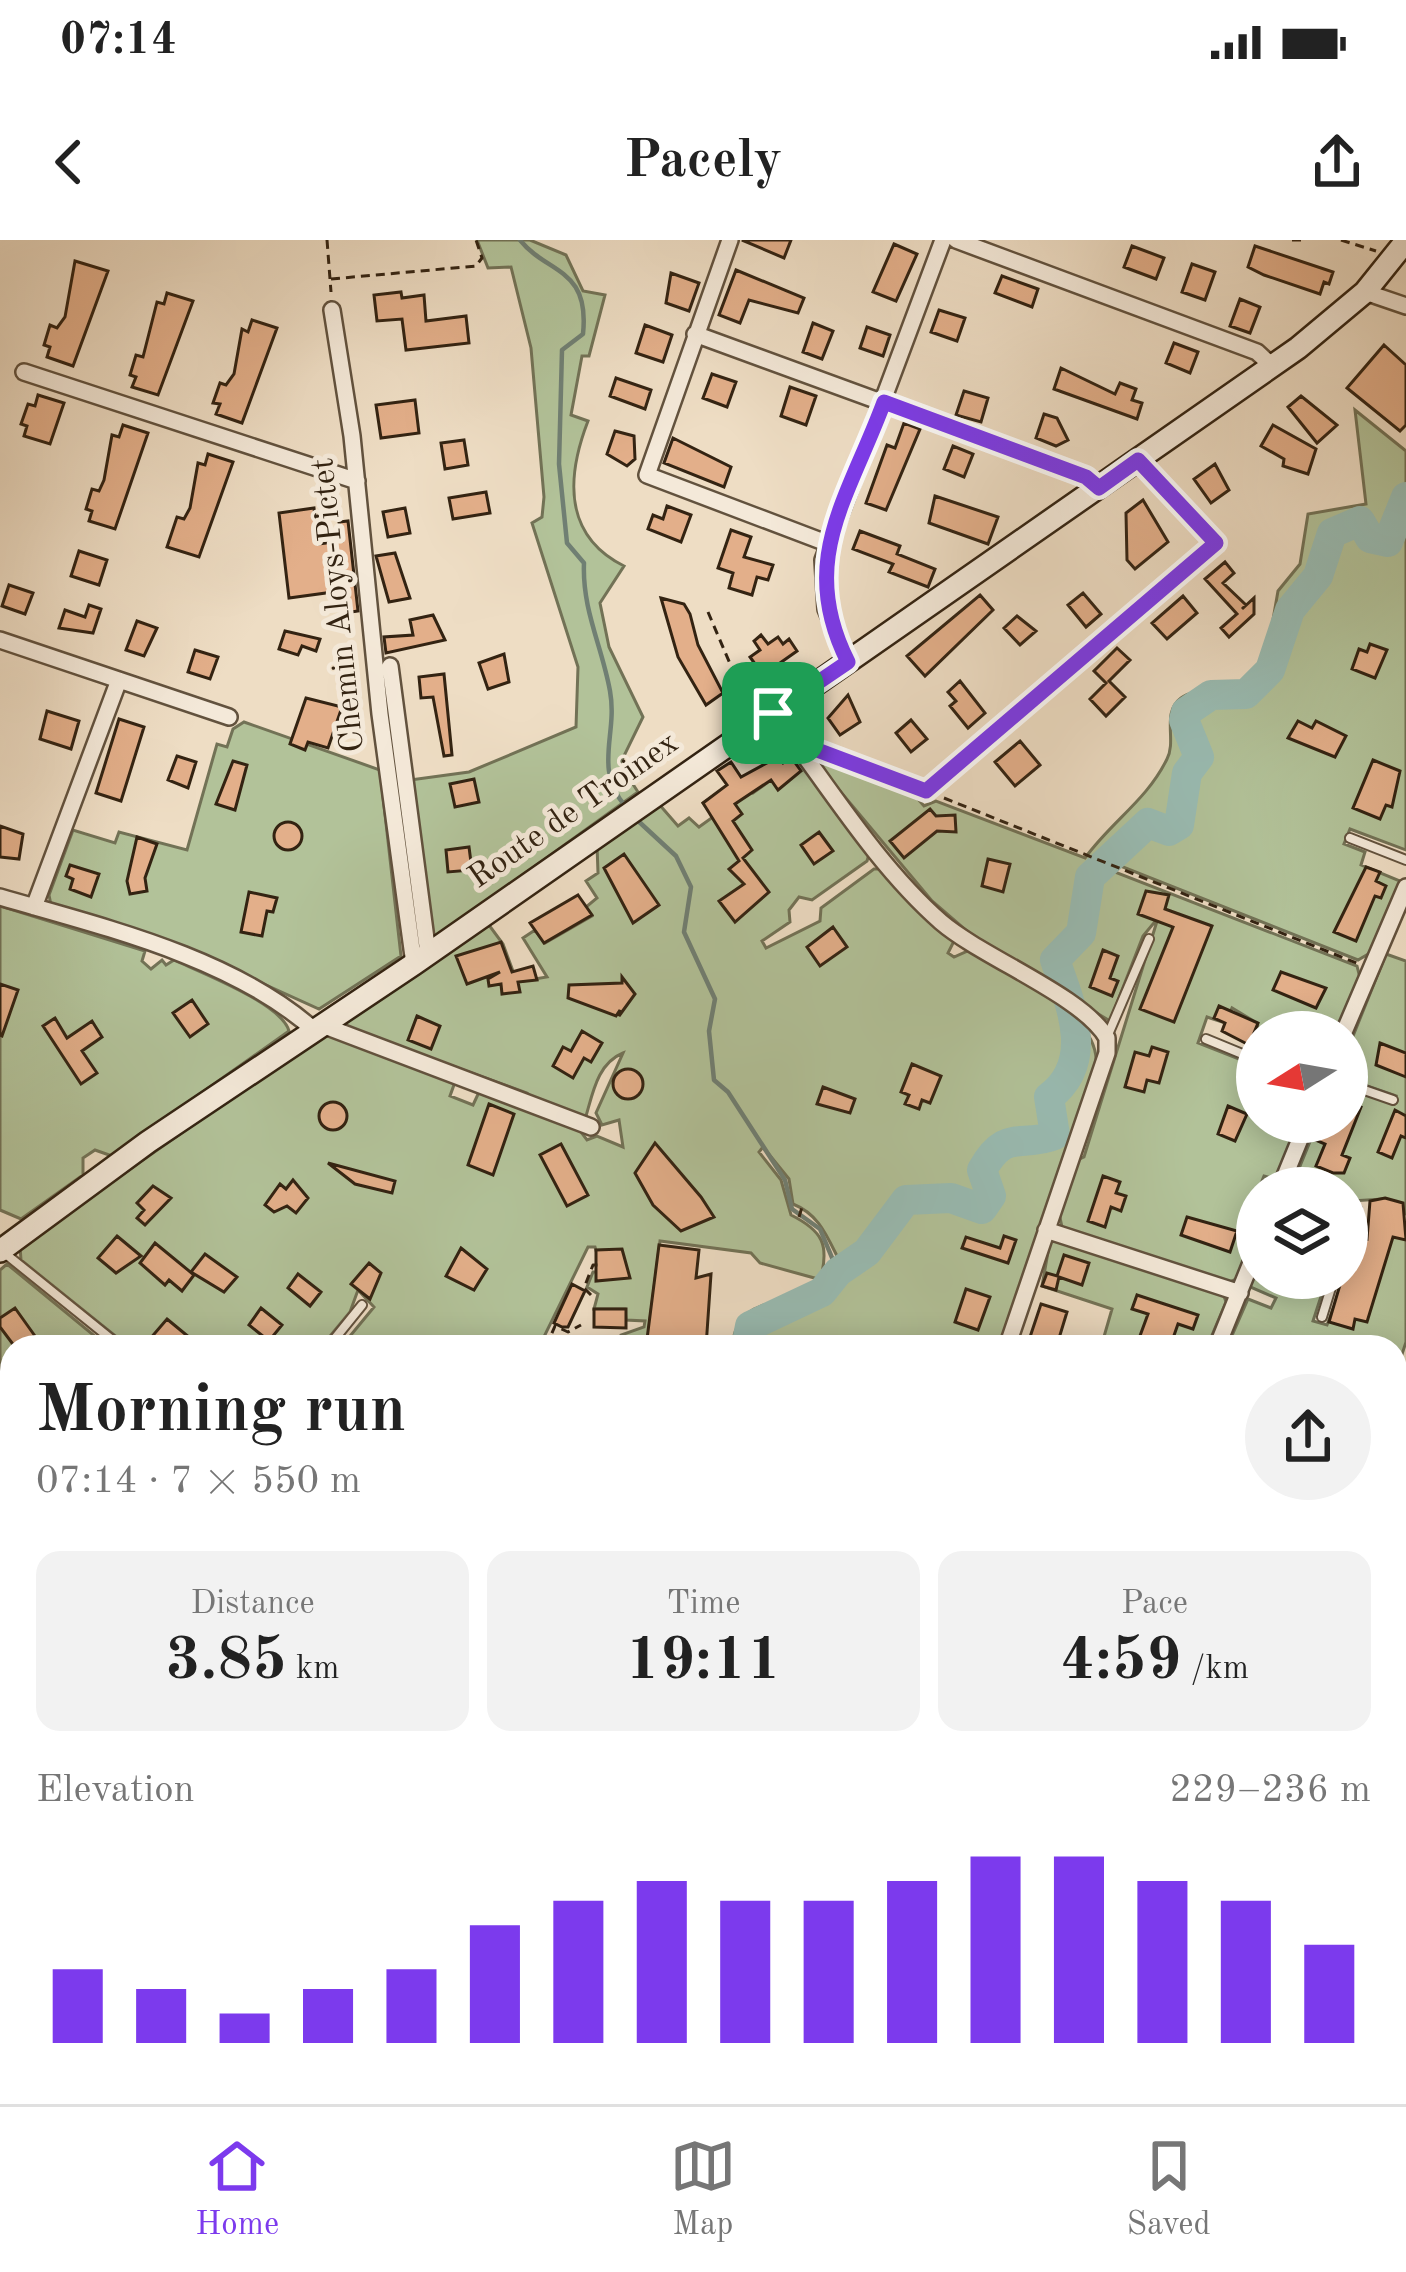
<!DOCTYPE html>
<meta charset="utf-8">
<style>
:root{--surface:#fff;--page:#f2f2f2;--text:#222;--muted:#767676;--line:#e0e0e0;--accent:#7c3aed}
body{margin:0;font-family:"Old Standard TT",serif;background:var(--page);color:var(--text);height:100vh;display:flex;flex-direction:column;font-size:45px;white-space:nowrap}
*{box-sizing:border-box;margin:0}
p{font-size:39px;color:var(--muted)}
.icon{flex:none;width:66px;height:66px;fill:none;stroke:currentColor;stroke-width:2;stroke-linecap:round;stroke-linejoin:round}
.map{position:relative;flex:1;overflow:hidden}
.details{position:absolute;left:0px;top:1095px;width:1407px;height:771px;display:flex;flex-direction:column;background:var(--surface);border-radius:36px 36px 0 0;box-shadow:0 6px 30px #0003}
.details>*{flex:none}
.needle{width:78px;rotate:259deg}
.controls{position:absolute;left:1236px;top:771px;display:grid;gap:24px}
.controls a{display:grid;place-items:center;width:132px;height:132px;border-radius:50%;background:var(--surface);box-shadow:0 6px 30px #0003;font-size:60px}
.pin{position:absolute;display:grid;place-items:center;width:102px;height:102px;color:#fff;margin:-51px;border-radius:24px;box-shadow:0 6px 18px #0006}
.round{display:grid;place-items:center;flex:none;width:126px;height:126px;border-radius:63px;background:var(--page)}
.summary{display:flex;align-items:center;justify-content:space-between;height:204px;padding:0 36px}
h1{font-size:66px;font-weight:600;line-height:90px}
.figures{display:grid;grid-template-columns:repeat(3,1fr);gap:18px;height:204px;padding:12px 36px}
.figures div{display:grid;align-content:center;border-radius:24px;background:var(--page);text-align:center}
.figures b{font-size:60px;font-weight:600}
.figures small{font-size:33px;font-weight:400}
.figures p{font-size:33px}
.chart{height:336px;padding:24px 36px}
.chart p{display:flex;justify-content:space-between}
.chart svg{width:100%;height:216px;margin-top:12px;stroke:var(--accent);stroke-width:6}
.status{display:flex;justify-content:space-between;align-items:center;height:84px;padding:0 60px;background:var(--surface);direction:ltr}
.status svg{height:33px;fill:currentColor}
header{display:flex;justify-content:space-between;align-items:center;height:156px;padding:0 36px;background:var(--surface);font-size:54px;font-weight:600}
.dock{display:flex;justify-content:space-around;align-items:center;height:168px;border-top:3px solid var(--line);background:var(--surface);font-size:33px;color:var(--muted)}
.dock a{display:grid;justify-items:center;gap:6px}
.dock .current{color:var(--accent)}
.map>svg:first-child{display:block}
</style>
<div class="status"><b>07:14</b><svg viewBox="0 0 49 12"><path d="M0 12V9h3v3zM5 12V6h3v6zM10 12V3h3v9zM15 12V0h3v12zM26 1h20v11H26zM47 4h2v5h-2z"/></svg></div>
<header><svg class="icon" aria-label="back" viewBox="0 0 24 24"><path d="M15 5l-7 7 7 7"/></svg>Pacely<svg class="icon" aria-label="share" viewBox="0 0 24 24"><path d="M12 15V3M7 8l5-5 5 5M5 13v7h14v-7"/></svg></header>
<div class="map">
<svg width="1406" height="1864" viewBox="0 0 1406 1864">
<rect width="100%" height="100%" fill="#eeddc4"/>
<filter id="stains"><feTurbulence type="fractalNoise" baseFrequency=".00167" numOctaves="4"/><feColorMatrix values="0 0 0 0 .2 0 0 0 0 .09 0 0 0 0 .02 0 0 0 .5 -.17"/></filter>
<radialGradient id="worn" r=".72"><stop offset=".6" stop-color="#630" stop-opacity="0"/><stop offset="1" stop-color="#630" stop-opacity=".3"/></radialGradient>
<!-- green -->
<path fill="#b2c299" stroke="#727256" stroke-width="3" fill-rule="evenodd" d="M477,0H530L566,15L583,51L605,55L589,116H582L571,175L588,181C566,238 564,296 624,326L600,363L609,407L643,477L620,524L638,552L431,701L410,540L469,532L576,487L578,427L532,283L542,277L544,257L531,108L511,27L488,28Z
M1355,170L1406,211V610L1350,589L1344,604L1365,612L1361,625L1400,641L1370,713L1358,720L1113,623L1107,629L1357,726L1360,738L1337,792H1259L1257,783L1232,768L1225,783L1207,777L1198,803L1257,826V882H1300L1276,939L1264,936L1255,958L1257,989L1236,1039L1227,1043L1062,987L1059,973L1077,920L1084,917L1158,678L1143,696L1110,781L983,705L932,661L814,520L818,514L911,551L924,566L936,561L1085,618C1112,581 1147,560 1167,519C1177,500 1161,473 1181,458C1195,447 1219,456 1235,448C1245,443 1255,433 1265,426L1278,351L1300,324L1308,274L1366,264Z
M244,482L380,530L401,716L319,769L186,709L51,665L49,655L73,590L115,603L119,592L187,610L217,504L227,507L233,489Z
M794,515L870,611L867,621L812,660L799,657L789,670L790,682L762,701L766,708L820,681L821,668L874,629H885L955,699L948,713L954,717L970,710C1009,735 1101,773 1096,825L1002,1107H732C738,1047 794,1074 818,1039L760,1023L751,1013L660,1001L649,1087L669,1107H620L621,1095L644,1087L645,1081L626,1080L625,1069H594L598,1054L587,1047L593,1032H602L595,1007H588L539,1107H341L374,1067L358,1050L350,1072L321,1107H129L21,1020L20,1006L320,796L337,795L455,842L450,856L473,865L480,850L578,888L587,900L597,896L623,907L619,880L602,885L596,873L623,813C598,823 593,852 586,876C568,879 540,866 527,853L344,787V782L489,685L503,704L517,742L547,737L523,698L535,690L545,703L592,676L586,667L597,658L586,641L598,633L597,605L658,563L678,586L689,578L699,587L713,577L703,563L741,537L753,553L767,543L763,528ZM763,907L789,939L793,964C818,974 826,994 838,1018L821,1037C829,1005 823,991 791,975L781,940L759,912Z
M0,666L145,711L142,721L151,729L162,720L166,725L174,720C202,733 282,764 289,791L112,916L95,910L83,918V935L21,979L0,970Z
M1386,714L1406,721V974L1389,970L1382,959L1352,961L1347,948H1326L1298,931L1318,882H1347V849L1393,863L1396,856L1347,839V811Z
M1406,996V1102L1395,1136V1107H1227L1248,1059L1271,1068L1276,1058L1248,1046L1257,1026V1038H1327L1313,1081L1327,1085L1333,1069L1345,1073L1393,997Z
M1056,998L1223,1053L1226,1062L1207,1107H1101L1112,1069L1042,1046L1050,1001Z
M7,1024L108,1107H12L9,1622L0,1613V1030Z
M1395,1456L1406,1462V1649L1395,1634Z
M12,1654V1743L0,1736V1663Z
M1395,1714L1406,1719V1864H1388L1390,1854H1395Z
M12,1847V1854H501L499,1864H0V1851Z
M839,1854H1002L1009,1864H834Z
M1019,1854H1303L1298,1864H1026Z"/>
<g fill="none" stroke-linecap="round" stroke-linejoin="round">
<!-- stream -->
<path stroke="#707f73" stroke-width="4.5" d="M520,0C547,34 590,27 583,94L562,110L559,224L567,303L584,323C582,370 602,406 610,451C618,495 593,527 625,566
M636,579L676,616L691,647L684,692L715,759L709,791L714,840L728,852L785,940L792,969L820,989L838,1032
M1395,1505L1406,1509"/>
<!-- river -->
<path stroke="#99bcb3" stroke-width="30" d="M746,1107L750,1086L822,1052L838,1032L867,1012L906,960L951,958L982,969L991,956L982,930C1006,887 1021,909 1055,895L1049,857C1095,823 1072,767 1055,720L1081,693L1090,637L1148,583L1169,591L1179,585L1187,533L1199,517L1184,480L1186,472L1211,455L1246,454L1270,430L1290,370L1318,336L1332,293L1360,281L1370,298L1388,302L1406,257
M194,1864L239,1854"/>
</g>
<!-- building -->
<path fill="#e3af8a" stroke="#332312" stroke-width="3" d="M742,0H791L784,18Z
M894,4L917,14L896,61L873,52Z
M1132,6L1164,18L1156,39L1124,27Z
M1255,6L1333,32L1329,44L1324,42L1320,54L1264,35L1248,27Z
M75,21L108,31L73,126L47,117L50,107L44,105L50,85L57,88L65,77Z
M1192,24L1215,32L1205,60L1182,52Z
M736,30L804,58L798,73L749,60L740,83L719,75Z
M671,33L699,43L689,71L666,63Z
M1002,36L1038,49L1032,67L995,53Z
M401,52L402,58L424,55L426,81L466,76L469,103L406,110L402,79L377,81L374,55Z
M167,53L193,61L158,155L132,147L136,137L130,135L136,115L143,117L157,62L164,64Z
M1240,59L1260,67L1250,93L1230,86Z
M939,70L965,78L957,101L931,92Z
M252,80L277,88L242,183L216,174L220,164L213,163L220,143L226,145L234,134L242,89L248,92Z
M813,83L833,91L822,119L803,112Z
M645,85L672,95L663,122L636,113Z
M867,87L890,95L883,116L860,108Z
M1174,103L1198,112L1190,133L1166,123Z
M1384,105L1406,125V185L1400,191L1347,148Z
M1061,128L1115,154L1120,143L1136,149L1132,160L1142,163L1137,179L1054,149Z
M712,134L736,142L727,167L703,158Z
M616,138L651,150L645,169L610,156Z
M790,147L816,156L806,185L781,176Z
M964,151L988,158L981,182L956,175Z
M38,155L64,163L50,204L24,196L27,186L21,184L28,164L35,166Z
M1301,156L1337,185L1317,203L1288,167Z
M415,160L419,193L381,198L376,165Z
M1044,174L1057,178L1068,200L1056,206L1036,198Z
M904,183L920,189L886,270L866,263L887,205L895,208Z
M123,185L148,193L115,289L89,281L92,271L86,269L92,249L99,251L104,240L112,195L119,197Z
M1273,185L1316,209L1308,234L1283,226L1284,219L1261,206Z
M615,191L634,196L635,219L627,226L607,214Z
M673,198L731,227L724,247L664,223Z
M464,200L468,225L445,229L441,203Z
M953,206L973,214L964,237L944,229Z
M208,214L233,222L199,317L167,307L177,277L184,279L190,268L198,223L205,225Z
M1215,224L1229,250L1211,263L1194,239Z
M486,252L490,273L453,279L449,258Z
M935,256L998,277L988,304L929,283Z
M1143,260L1168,302L1135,329L1127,320L1126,273Z
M667,266L691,275L681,302L648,289L653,275L663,279Z
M314,268L318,304L342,301L339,282L348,281L358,371L351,372L348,350L289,358L279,273Z
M405,268L410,293L388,297L383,272Z
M731,290L751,297L744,317L773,325L768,340L757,337L752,355L729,348L733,333L718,328Z
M860,291L900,306L897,314L935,329L928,347L889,332L893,324L853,309Z
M79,311L107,320L99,345L71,336Z
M395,313L410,358L389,362L376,316Z
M1225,322L1234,333L1223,343L1246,365L1242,369L1254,358V374L1229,397L1221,388L1237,374L1205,339Z
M9,345L33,353L25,374L2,366Z
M1083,353L1101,374L1086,387L1068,365Z
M980,355L993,370L925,436L907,416Z
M1183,356L1197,373L1167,399L1152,383Z
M661,358L684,364L690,374L698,405L723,453L706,465L678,417Z
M89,365L101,369L93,393L59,388L65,370L85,377Z
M433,375L445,400L386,413L384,397L413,395L410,380Z
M1017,376L1036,391L1020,405L1004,388Z
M137,381L157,388L144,416L126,410Z
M285,391L320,399L316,411L302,406L298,415L279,409Z
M761,395L768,404L778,397L783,404L789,399L797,411L763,435L750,417L760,410L754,401Z
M1370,404L1387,410L1375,438L1352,429L1359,409L1367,412Z
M1117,408L1130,420L1109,441L1125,457L1106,476L1090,459L1106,443L1094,431Z
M195,410L218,417L210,439L188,432Z
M504,414L509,442L488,449L479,423Z
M444,434L452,515L444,516L433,457L421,458L419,437Z
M960,441L985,473L968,488L950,466L956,461L948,452Z
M848,455L860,482L840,495L828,478Z
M306,458L342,467L328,508L308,502L305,510L290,504Z
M47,471L79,481L71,509L40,499Z
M119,479L144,487L121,561L96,553Z
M911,480L927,499L911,512L896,493Z
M1298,481L1312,488L1316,481L1346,496L1335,517L1288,498Z
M1020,501L1040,525L1015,546L995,522Z
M177,516L196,522L188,548L168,540Z
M778,517L783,523L791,517L801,531L778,550L771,540L735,564L742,574L733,581L752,610L743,618L769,652L735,682L719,661L744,644L729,629L739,621L703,563L727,545L717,531L731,522L741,537Z
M1373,520L1400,531L1392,567L1386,565L1380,579L1353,568Z
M233,521L247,525L235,570L216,564Z
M474,539L479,562L455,567L450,544Z
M930,569L936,576L955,575L956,592L937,591L904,618L890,601Z
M274 596a14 14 0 1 1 28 0a14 14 0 1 1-28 0Z
M0,586L23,594L19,619L0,617Z
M819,592L833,611L814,624L801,605Z
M137,597L157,604L145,638L147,651L130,654L127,641Z
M469,607L472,630L448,632L446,610Z
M624,614L659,665L633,683L604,628Z
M988,619L1010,624L1003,652L982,646Z
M70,625L99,634L91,657L70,649L73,639L66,636Z
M1366,627L1380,632L1376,641L1386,646L1381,658L1375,656L1356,701L1334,692Z
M1146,651L1169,655L1165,669L1212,686L1174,782L1140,769L1173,687L1138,674Z
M249,652L277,658L273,672L267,671L262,696L241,692Z
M578,655L592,675L544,703L530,683Z
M833,687L847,707L820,726L807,707Z
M501,702L512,732L533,726L537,740L518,742L520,752L502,754L501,744L489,746L488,739L500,732L467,744L456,716Z
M1103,710L1118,716L1110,738L1118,741L1112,756L1090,747Z
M1281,732L1326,748L1316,768L1273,750Z
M622,737L635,754L619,776L620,770L616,776L568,758L569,745L622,743Z
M0,744L18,750L2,796L0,795Z
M192,760L208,784L190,797L173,773Z
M1219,766L1258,783L1249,805L1222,791L1225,783L1214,778Z
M417,776L440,786L431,809L408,800Z
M55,778L67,798L92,781L102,797L82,811L97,833L81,844L43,786Z
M582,791L602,803L591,822L584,818L573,838L553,826L563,807L571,811Z
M1380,803L1406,813V837L1376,825Z
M1152,807L1168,812L1159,843L1147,840L1144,852L1125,847L1135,812L1149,816Z
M912,824L941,836L930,863L922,860L919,869L905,864L909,855L901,852Z
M613 844a15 15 0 1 1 30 0a15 15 0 1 1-30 0Z
M823,847L855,859L850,873L817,864Z
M1347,861L1361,867L1342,915L1350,918L1344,933H1333L1316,926L1325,904L1313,899L1319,882H1347Z
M319 876a14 14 0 1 1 28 0a14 14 0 1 1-28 0Z
M489,864L514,874L493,935L468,925Z
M1228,866L1247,874L1235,901L1218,894Z
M1395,870L1406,876V898L1401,896L1392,918L1378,912Z
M655,903L701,957L714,977L681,991L653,965L635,933Z
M561,904L588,955L567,966L540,915Z
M328,923L395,941L392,953L355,944Z
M1103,936L1120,942L1116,953L1126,956L1121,971L1111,967L1105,987L1088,981Z
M293,940L308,958L296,973L287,966L274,972L265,965L280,944L286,949Z
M153,946L171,958L145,985L137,978L144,970L137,963Z
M1385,958L1403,963L1406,1000L1393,997L1367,1082L1355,1079L1353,1089L1329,1082L1342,1038H1347L1353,1002L1356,996L1367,999L1370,961Z
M1187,977L1237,991L1230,1012L1181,995Z
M117,996L141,1016L116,1033L98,1018Z
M1004,996L1016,1000L1008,1023L962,1008L966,997L1000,1008Z
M155,1003L194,1035L182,1051L169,1040L165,1045L140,1023Z
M659,1005L699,1010L696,1038L711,1034L706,1107H646Z
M461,1008L487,1029L474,1050L446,1036Z
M622,1009L630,1038L596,1041V1010Z
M205,1014L237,1037L224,1052L191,1032Z
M1064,1015L1089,1023L1082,1045L1059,1037L1056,1050L1042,1046L1047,1033L1057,1036Z
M369,1023L381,1033L370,1059L351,1044Z
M298,1034L321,1052L310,1066L288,1048Z
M572,1044L585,1051L568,1087H562L554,1083Z
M966,1049L990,1057L978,1090L955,1082Z
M1137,1055L1198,1075L1193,1089L1178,1084L1170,1107L1137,1104L1148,1074L1132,1069Z
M1041,1064L1067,1072L1057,1105L1030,1097Z
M15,1068L35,1096L43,1107H15L0,1087V1078Z
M261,1068L282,1085L269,1101L249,1085Z
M594,1069H626V1088L594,1087Z
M167,1079L190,1098L182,1107H158L149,1100Z"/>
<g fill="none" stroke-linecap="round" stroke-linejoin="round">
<!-- lane casing -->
<g stroke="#62523e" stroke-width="12">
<path id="lane" d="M1350,598L1406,620
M1107,797L1149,699
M1206,799L1257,820
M1347,844L1393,860
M1286,935L1314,948
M1347,964L1357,969L1347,996
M2,1011L121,1107
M1322,1077L1334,1038
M328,1107L362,1065
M1395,1708L1406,1714
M1368,1854L1378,1859
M784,1859L787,1854"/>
</g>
<!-- street casing -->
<g stroke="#62523e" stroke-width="20">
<path id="street" d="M730,0L647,235L829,304
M956,0L1257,112L1272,126
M1365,52L1406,66
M332,70L352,196L380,474L414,724
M695,94L1086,237L1099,248
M24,132L357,241
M0,400L229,477
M848,421L826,369L823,320L943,0
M390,426L428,714
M773,473C826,542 875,624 941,682C983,718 1083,756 1107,798V813L1007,1107
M795,502L926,551L1216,303
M0,657C103,687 232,717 314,790
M34,667L119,440
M322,785L591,887
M1344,792L1406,647
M1280,948L1307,882
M1046,990L1240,1053
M1217,1107L1257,1008
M1395,1691L1406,1670
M1012,1854L1019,1864
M578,1864L583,1854
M1303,1864L1308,1854"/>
</g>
<!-- secondary casing -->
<g stroke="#332312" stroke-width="26">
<path id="secondary" d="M0,1011L148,902L414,724L1298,108L1365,52L1406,1
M1395,1233H1406
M0,1648L12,1639
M705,1864L713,1854"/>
</g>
<!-- path -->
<path stroke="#332312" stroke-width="3" stroke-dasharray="9 6" stroke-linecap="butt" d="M327,0L331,52
M1292,0H1301
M1341,0L1376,11
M331,39L476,26L482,18L476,0
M1152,235L1208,292
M708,372L731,426L756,464
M944,558L1359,724
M799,977L802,967
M591,1055L584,1048L593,1025H599
M546,1107L555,1086L568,1092L581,1085
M164,1864L176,1854"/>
<!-- lane -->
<use href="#lane" stroke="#f4e9d9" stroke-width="8"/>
<!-- street -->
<use href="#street" stroke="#f4e9d9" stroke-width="15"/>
<!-- secondary -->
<use href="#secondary" stroke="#f4e9d9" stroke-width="21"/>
</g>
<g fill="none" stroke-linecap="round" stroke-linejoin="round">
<!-- route casing -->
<g stroke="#fff" stroke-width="24">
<path id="route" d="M884,162L1086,237L1099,248L1138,220L1216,303L926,551L796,502L773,473L848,422C797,321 848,259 884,162Z"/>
</g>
<!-- route -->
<use href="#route" stroke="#7c3aed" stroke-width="15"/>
</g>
<g text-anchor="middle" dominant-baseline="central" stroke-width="10" stroke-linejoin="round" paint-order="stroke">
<!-- street labels -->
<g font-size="33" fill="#332312" stroke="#f4e9d9">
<text transform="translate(339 365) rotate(-96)">Chemin Aloys-Pictet</text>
<text transform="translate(574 571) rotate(-35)">Route de Troinex</text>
</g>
</g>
<rect width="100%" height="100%" filter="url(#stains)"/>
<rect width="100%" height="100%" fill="url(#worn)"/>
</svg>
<div class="controls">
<a><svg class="needle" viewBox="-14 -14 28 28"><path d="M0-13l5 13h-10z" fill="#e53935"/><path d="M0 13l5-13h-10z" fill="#767676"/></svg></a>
<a><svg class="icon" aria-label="layers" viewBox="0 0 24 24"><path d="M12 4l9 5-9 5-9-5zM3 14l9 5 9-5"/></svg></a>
</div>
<div class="pin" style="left:773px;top:473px;background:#1e9e55"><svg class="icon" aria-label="arrive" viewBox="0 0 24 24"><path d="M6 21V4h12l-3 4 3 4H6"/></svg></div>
<section class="details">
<div class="summary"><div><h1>Morning run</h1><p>07:14 · 7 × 550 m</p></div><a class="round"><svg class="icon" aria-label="share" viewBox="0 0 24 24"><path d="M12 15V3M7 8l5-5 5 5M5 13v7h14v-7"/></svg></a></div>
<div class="figures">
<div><p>Distance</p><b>3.85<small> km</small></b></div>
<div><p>Time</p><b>19:11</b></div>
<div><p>Pace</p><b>4:59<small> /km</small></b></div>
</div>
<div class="chart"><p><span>Elevation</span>229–236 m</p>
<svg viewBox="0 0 160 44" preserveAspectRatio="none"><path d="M5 44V29M15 44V33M25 44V38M35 44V33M45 44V29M55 44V20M65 44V15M75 44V11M85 44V15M95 44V15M105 44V11M115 44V6M125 44V6M135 44V11M145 44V15M155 44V24"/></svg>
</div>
</section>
</div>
<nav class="dock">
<a class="current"><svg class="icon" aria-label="home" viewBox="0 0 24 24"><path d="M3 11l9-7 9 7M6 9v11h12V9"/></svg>Home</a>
<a><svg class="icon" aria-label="map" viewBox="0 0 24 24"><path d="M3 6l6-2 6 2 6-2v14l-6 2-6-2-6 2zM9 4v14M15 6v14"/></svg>Map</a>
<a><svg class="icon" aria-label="saved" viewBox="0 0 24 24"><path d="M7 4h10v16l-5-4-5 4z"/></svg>Saved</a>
</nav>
